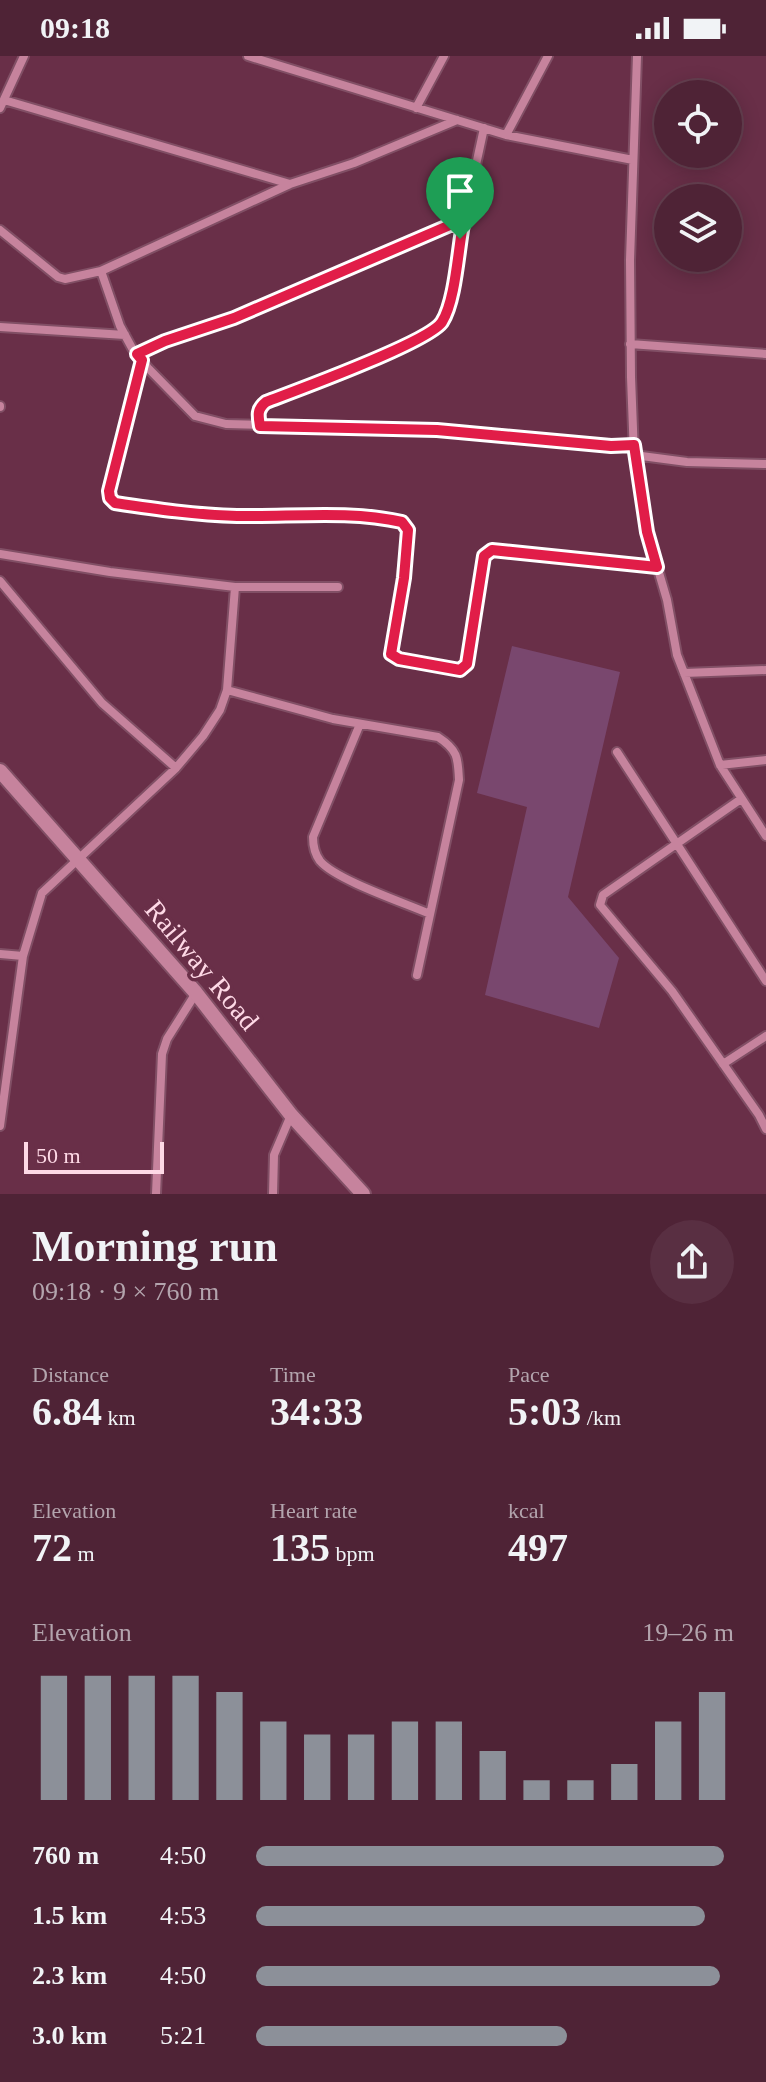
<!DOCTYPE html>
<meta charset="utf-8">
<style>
:root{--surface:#4f2336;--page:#592f42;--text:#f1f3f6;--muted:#b3a4ad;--line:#664051;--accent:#8c9099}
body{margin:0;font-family:Georgia,serif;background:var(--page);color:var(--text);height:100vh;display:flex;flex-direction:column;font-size:30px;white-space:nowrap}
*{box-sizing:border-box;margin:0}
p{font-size:26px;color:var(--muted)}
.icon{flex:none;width:44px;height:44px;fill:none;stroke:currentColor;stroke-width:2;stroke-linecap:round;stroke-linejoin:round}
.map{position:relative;height:1138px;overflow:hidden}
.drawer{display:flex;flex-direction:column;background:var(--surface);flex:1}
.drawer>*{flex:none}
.fabs{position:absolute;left:654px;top:24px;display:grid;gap:16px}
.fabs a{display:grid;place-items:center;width:88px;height:88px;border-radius:50%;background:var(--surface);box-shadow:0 4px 20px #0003,0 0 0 2px var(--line);font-size:40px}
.scale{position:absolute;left:24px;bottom:20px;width:140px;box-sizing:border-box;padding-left:8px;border:4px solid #fed9e6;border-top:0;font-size:22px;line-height:28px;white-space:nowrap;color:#fed9e6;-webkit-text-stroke:6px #692f48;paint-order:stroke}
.pin{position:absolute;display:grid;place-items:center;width:68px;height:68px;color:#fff;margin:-82px -34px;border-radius:50% 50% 50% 0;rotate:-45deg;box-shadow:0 0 8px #0007}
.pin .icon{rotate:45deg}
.round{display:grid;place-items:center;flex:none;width:84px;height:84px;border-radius:42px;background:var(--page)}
.headline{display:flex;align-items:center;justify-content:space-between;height:136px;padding:0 32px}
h1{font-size:44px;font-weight:700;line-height:60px}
.stats{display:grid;grid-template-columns:repeat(3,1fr);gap:12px;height:136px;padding:8px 32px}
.stats div{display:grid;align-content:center}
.stats b{font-size:40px;font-weight:700}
.stats small{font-size:22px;font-weight:400}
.stats p{font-size:22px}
.chart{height:224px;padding:16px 32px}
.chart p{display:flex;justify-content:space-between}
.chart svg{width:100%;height:144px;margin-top:8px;stroke:var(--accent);stroke-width:6}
ul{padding:0 32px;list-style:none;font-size:26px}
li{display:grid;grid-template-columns:128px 96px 1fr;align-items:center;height:60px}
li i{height:20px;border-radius:10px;background:var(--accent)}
.status{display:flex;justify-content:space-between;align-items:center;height:56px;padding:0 40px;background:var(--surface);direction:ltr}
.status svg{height:22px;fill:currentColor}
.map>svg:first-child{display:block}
</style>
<div class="status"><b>09:18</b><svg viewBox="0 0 49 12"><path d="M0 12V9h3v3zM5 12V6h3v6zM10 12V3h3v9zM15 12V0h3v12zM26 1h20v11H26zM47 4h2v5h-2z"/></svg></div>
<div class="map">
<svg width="766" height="1138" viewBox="0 0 766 1138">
<rect width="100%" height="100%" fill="#692f48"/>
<!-- building -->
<path fill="#79476e" d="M512,590L620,616L568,841L619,902L599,972L485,939L527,751L477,737Z"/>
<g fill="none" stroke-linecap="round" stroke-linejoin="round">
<!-- minor casing -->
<g stroke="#814f65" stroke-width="12">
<path id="minor" d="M248,0L506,79L633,104
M637,0L630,204L631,321L634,399L647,476L667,544L677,599L720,709L766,780
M4,44L290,128L354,107L457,64
M0,52L24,0
M416,52L444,0
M506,79L548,0
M290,128L101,215L120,270L132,292L148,312L195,360L226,368L437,374L611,390L634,389
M0,174L58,221L65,223L101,215
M0,271L125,279
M630,288L766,298
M137,298L165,285L234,262L464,163
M142,304L109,435L110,442L115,447C155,453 196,459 237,460C291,461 349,454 402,466L408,474L391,598L399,603L456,614H460L467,608L484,500L492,494L657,511
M0,351V350
M260,370C258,359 257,353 266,346L326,323L422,282L435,275L449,251L460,183L484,72
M634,399L687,406L766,408
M0,498L110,516L235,531
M0,525L102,647L176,712
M684,617L766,614
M227,634L333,663L438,681C458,694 458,702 459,724L417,919
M360,668L313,781C313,790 314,797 320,805C336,824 405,847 430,858
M617,696L766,925
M720,709L766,704
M741,743L603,839L600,849L672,935L759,1059L766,1073
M0,898L23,900
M723,1008L766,980
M0,1070L23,900L42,837L176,712L203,680L220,654L227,634L235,531H338
M156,1138L162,998L167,983L196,937
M273,1138L274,1099L291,1059"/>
</g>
<!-- tertiary casing -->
<g stroke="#814f65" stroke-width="18">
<path id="tertiary" d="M0,715L196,937L291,1059L363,1138"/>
</g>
<!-- minor -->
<use href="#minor" stroke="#c6839d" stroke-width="8"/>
<!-- tertiary -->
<use href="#tertiary" stroke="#c6839d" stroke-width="14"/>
</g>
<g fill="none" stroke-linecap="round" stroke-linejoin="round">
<!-- route casing -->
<g stroke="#fff" stroke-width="16">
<path id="route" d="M464,163C458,191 456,244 442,266C429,286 295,335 266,346C257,353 258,359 260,370L437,374L611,390L634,389L647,476L657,511L492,494L484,500L467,608L460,614L399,603L391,598L404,522L408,474L402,466C349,454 291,461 237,460C196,459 155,453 115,447L110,442L109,435L142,304L137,298L165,285L234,262Z"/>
</g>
<!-- route -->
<use href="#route" stroke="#e11d48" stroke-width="10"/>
</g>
<g text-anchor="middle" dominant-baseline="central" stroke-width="7" stroke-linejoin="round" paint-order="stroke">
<!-- street labels -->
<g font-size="28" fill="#fed9e6" stroke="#692f48">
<text transform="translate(202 909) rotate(50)">Railway Road</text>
</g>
</g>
</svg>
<div class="fabs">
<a><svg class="icon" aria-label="locate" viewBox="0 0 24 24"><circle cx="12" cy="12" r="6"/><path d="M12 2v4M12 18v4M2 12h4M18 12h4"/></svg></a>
<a><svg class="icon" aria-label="layers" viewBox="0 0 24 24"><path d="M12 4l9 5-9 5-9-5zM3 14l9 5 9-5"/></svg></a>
</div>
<div class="scale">50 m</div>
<div class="pin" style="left:460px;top:183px;background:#1e9e55"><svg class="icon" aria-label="arrive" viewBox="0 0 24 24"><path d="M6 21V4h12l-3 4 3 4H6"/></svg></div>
</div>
<section class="drawer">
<div class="headline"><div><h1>Morning run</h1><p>09:18 · 9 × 760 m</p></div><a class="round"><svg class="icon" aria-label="share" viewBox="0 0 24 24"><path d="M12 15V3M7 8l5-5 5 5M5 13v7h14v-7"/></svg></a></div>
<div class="stats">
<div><p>Distance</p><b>6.84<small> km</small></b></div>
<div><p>Time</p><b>34:33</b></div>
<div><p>Pace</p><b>5:03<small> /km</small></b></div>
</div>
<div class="stats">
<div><p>Elevation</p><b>72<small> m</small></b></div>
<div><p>Heart rate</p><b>135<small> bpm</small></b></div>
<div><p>kcal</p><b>497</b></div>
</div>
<div class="chart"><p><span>Elevation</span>19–26 m</p>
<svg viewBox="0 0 160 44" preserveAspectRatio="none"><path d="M5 44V6M15 44V6M25 44V6M35 44V6M45 44V11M55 44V20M65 44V24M75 44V24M85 44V20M95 44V20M105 44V29M115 44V38M125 44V38M135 44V33M145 44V20M155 44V11"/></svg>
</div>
<ul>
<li><b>760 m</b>4:50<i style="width:98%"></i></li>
<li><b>1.5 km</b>4:53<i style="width:94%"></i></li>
<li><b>2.3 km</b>4:50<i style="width:97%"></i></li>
<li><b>3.0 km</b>5:21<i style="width:65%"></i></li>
</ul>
</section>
